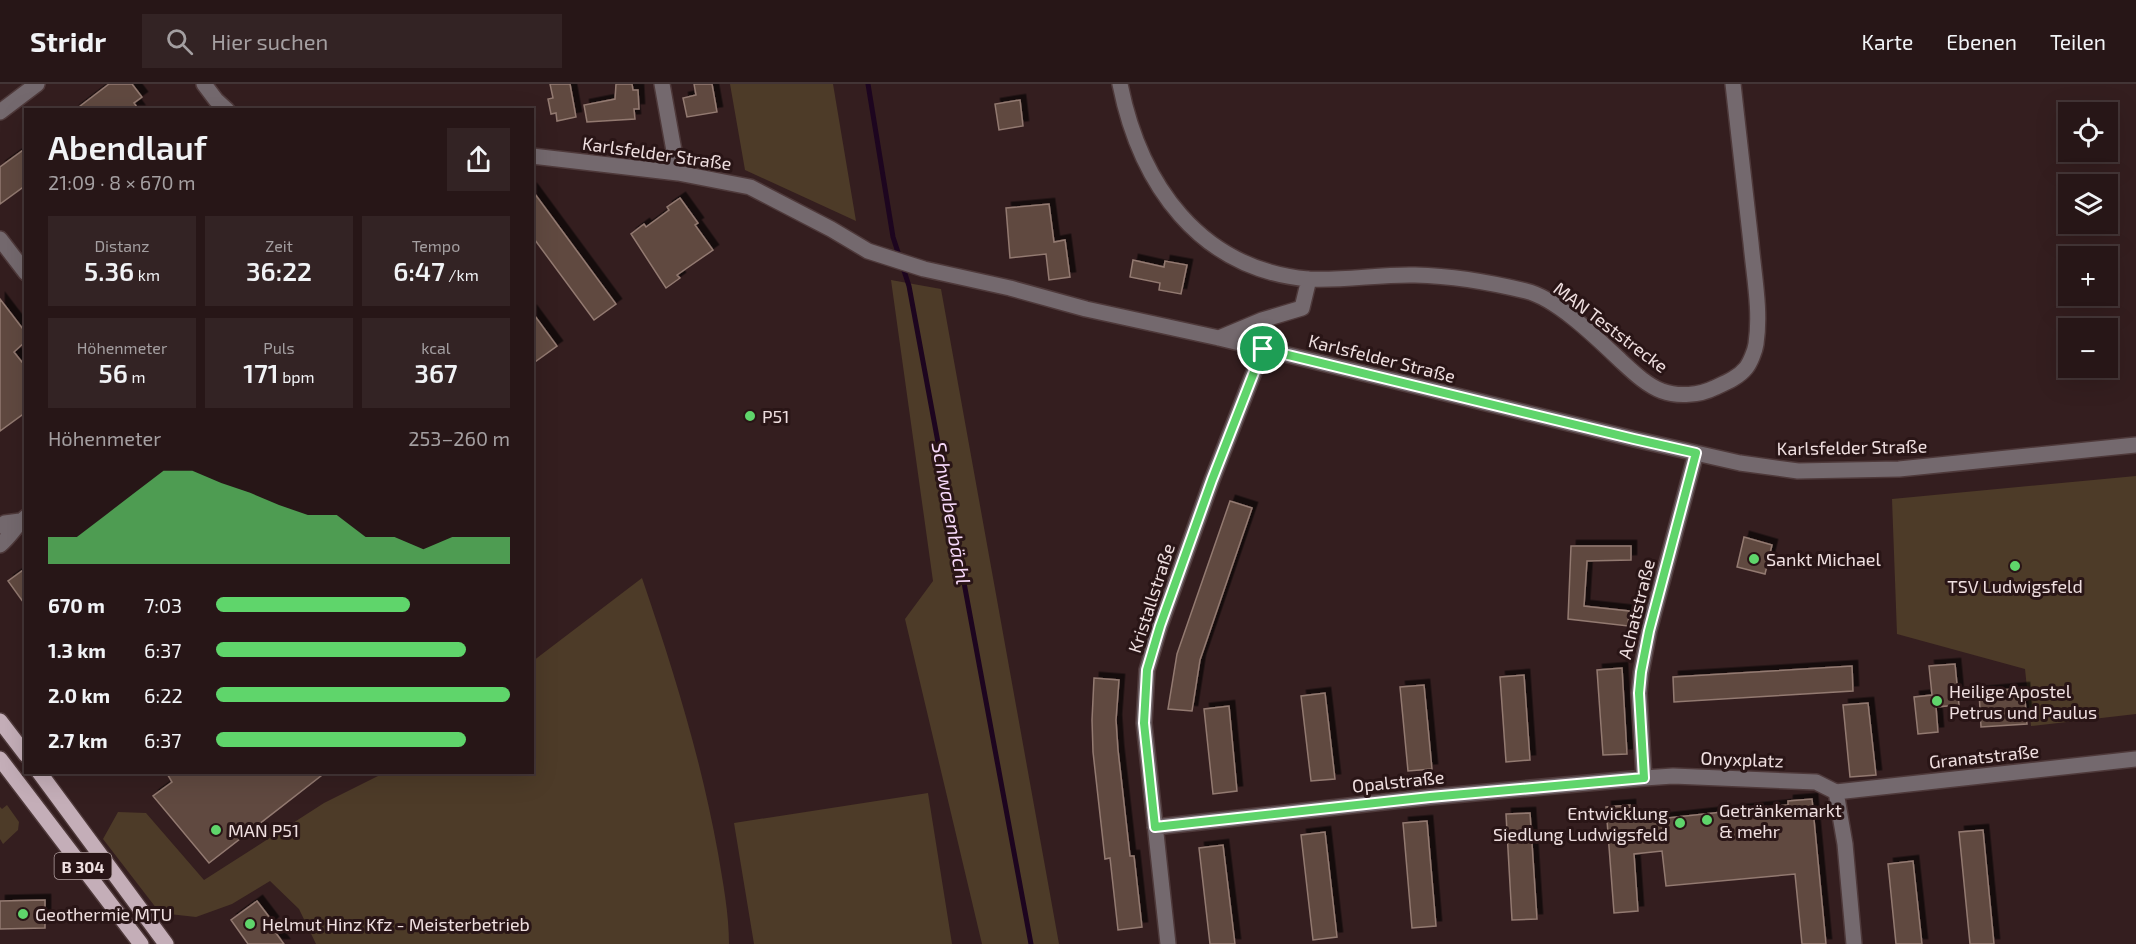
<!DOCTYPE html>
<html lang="de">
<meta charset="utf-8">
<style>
:root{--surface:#271617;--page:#332324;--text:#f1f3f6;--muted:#a49fa1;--line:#433536;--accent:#5fd56b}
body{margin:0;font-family:"Exo 2",sans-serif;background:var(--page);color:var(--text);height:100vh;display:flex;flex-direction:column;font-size:22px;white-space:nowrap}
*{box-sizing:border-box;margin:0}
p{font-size:20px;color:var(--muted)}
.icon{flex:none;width:33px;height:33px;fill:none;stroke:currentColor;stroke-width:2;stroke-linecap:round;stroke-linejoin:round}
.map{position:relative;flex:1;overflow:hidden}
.sheet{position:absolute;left:24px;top:24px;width:510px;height:666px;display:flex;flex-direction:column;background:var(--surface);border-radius:0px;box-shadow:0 6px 24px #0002,0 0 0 2px var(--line)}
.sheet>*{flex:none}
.fabs{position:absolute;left:2058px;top:18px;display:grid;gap:12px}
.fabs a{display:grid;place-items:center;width:60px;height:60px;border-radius:0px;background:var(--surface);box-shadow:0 6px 24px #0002,0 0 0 2px var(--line);font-size:30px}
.pin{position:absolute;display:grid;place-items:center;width:51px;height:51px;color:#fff;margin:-26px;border:3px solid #fff;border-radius:50%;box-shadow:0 2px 6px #0007}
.round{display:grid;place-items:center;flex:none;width:63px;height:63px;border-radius:0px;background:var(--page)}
.headline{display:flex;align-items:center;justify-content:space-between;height:102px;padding:0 24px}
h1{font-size:33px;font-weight:600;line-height:45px}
.metrics{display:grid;grid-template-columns:repeat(3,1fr);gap:9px;height:102px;padding:6px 24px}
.metrics div{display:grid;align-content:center;border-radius:0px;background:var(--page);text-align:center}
.metrics b{font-size:26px;font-weight:600}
.metrics small{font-size:16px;font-weight:400}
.metrics p{font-size:16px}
.chart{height:168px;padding:12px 24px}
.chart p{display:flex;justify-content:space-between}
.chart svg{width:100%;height:108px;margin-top:6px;fill:var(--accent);opacity:.7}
ul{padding:0 24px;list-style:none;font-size:20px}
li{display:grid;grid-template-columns:96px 72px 1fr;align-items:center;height:45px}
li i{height:15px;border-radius:8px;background:var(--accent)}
header{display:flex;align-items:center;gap:36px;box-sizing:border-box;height:84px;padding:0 30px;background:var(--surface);border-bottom:2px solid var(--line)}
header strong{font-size:28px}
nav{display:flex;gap:33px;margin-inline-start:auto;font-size:21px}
.search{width:420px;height:54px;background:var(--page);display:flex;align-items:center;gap:15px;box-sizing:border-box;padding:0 21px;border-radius:0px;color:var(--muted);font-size:22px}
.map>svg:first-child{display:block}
</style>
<header>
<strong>Stridr</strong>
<div class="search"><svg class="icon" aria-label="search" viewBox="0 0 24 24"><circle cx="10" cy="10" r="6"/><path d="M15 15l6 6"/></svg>Hier suchen</div>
<nav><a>Karte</a><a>Ebenen</a><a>Teilen</a></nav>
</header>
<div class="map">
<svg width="2136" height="860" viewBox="0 0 2136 860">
<defs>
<filter id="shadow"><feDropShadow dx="5.5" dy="-5.5" stdDeviation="0" flood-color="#0009"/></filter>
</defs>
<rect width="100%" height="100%" fill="#341e1f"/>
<!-- green -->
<path fill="#4d3b28" d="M730,0H833L856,137L745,86Z
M891,196L941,205L1059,860H982L905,535L933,497Z
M2136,392V630L2031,642L2025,585L1897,550L1892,415Z
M642,494C673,585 701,674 718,769C723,799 729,829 729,860H316L299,825L270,797L232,820L196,833L160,829L103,755L118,728L146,729L204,796L324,719L384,689L532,688L533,577Z
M928,709L952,860H754L734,739Z
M7,721L19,738L18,746L3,760L0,755V723L2,725Z"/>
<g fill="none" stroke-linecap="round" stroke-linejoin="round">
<!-- stream -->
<path stroke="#1d051f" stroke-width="5" d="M868,0L893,153L909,202L1031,860"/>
</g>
<!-- building -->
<path fill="#604a41" stroke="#937a71" stroke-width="1.5" filter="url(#shadow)" d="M109,0H132L142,13L134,19L139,26H75Z
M550,0H570L576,33L557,37L556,29L551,30L548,15L553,14Z
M616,0H632L633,6H638L639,25H634L635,35L587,38L584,21L615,15Z
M694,0H712L717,28L687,33L683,14L696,11Z
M1020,16L1023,42L999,46L995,20Z
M26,64V101L0,120V83Z
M532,106L616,220L594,236L532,152Z
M680,114L698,139L695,141L713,166L677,191L680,194L666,204L631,150L644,140L646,143L669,126L667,123Z
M1049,120L1054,158L1065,156L1070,193L1049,196L1046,170L1010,174L1006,124Z
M1133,176L1164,183L1165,177L1187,181L1181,210L1159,206L1160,199L1130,193Z
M0,215L26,249V257L14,268L26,283V328L0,347Z
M532,228L557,262L532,280Z
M1230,417L1252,424L1200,576L1192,627L1168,625L1177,570Z
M1744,453L1772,461L1765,490L1737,483Z
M1571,462H1631V476L1587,477L1584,522L1629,527L1628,542L1568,535Z
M26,484V522L8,497Z
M1955,580L1959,621L1936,623L1938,648L1918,650L1914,613L1932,611L1929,582Z
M1852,582L1853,607L1674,618L1673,593Z
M1622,584L1627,670L1603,671L1597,586Z
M1524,591L1530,676L1506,678L1500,593Z
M1094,594L1119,596L1116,636L1118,666L1130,772H1134L1142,843L1118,846L1110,774L1105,775L1093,668L1092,636Z
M1424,601L1432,685L1408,687L1400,603Z
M2024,604L2027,640L1981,643L1979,608Z
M1325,609L1335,695L1311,697L1301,612Z
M1868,619L1876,691L1850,693L1843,621Z
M1229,622L1237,707L1213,710L1204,625Z
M166,688H326L209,779L153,712L172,698Z
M1812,715L1826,860H1802L1795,790L1666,802L1662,767L1634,770L1638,827L1614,829L1606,723L1630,721L1631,738L1788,721V717Z
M1530,729L1537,835L1512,836L1506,730Z
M1427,737L1436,842L1412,844L1403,739Z
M1983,746L1994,860H1970L1959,748Z
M1325,748L1337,853L1313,856L1301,751Z
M1223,761L1235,860H1210L1199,764Z
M1913,777L1922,860H1896L1888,780Z
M45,816V844L0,845V817Z
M257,817L273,838L270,841L284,860H248L231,836Z"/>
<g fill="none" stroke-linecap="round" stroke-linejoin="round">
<!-- minor casing -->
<g stroke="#4e393a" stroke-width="18">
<path id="minor" d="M204,0L216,16L227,26
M662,0L678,89
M1120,0C1140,100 1199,185 1308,195C1344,197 1380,190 1415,191C1453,192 1489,198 1526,207C1556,214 1597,254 1620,276C1632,287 1646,301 1662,307C1678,313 1700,311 1714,304C1725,299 1738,294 1746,284C1750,279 1755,267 1756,260C1761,227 1754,192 1751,159C1745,106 1739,53 1733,0
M0,28L37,0
M532,72L678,89L750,103L831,145L868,167L924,185L1010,204L1086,225L1219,254L1634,355L1740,379L1798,387L1899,385L2136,361
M0,155L26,189
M1219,254L1262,236L1302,224L1309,195
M0,442L5,439L20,437
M0,461C11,452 16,441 26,433
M1644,694L1639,609L1641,589L1649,547L1696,369
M1836,708L2136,675
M1836,708L1845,760L1854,860
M1155,743L1430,713L1644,694L1673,692L1816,698L1836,708
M1168,860L1144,639L1147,586L1160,542L1212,396L1263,265"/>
</g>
<!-- major casing -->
<g stroke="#4e393a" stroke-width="18">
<path id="major" d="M0,637L26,671
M0,675L141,860
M39,688L166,860"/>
</g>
<!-- minor -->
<use href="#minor" stroke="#74696e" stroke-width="15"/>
<!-- major -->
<use href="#major" stroke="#c4aeb8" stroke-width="15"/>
</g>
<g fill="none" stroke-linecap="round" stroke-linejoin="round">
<!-- route casing -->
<g stroke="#fff" stroke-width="12">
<path id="route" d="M1263,265L1634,355L1696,369L1649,547L1641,588L1639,609L1644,694L1430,713L1155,743L1144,639L1147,586L1160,542L1212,396Z"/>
</g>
<!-- route -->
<use href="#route" stroke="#5fd56b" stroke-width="8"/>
</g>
<!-- markers -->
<g fill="#5fd56b" stroke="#291516" stroke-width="2">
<circle cx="750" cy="332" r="6"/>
<circle cx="1754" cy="475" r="6"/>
<circle cx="2015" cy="482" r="6"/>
<circle cx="1937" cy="617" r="6"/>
<circle cx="1707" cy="736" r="6"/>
<circle cx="1680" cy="739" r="6"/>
<circle cx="216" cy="746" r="6"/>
<circle cx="23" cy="830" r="6"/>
<circle cx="250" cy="840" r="6"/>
</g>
<g text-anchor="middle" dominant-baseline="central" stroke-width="6" stroke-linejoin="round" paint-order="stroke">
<!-- shield labels -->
<rect fill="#291516" stroke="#b4a2a3" stroke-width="1.5" x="54.5" y="769" width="57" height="26" rx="4.5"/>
<g font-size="16" font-weight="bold" fill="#efdfe0">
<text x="83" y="782">B 304</text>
</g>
<!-- street labels -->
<g font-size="18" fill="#efdfe0" stroke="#291516">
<text transform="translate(657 69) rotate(8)">Karlsfelder Straße</text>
<text transform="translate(1611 243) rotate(37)">MAN Teststrecke</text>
<text transform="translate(1382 274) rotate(14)">Karlsfelder Straße</text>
<text transform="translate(1852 363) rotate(-1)">Karlsfelder Straße</text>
<text transform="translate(1151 514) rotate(-72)">Kristallstraße</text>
<text transform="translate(1636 525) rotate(-76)">Achatstraße</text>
<text transform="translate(1984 672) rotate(-6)">Granatstraße</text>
<text transform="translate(1742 675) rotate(2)">Onyxplatz</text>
<text transform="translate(1398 697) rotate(-6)">Opalstraße</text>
</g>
<!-- poi labels -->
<g font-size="18" fill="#efdfe0" stroke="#291516" text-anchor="start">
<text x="762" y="332">P51</text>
<text x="1766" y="475">Sankt Michael</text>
<text x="2015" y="502" text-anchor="middle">TSV Ludwigsfeld</text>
<text x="1949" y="607">Heilige Apostel<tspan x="1949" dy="21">Petrus und Paulus</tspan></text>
<text x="1719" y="726">Getränkemarkt<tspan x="1719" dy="21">&amp; mehr</tspan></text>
<text x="1668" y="729" text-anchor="end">Entwicklung<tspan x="1668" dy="21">Siedlung Ludwigsfeld</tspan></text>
<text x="228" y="746">MAN P51</text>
<text x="35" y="830">Geothermie MTU</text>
<text x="262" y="840">Helmut Hinz Kfz - Meisterbetrieb</text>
</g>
<!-- water labels -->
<g font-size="20" font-style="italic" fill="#f7d9fa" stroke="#291516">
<text transform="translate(952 429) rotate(80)">Schwabenbächl</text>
</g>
</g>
</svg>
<div class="fabs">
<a><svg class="icon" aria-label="locate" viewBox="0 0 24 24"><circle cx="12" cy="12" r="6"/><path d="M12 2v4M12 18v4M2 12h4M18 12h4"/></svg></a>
<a><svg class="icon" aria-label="layers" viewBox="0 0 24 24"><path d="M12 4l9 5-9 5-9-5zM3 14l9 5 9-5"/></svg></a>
<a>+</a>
<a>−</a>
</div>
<div class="pin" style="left:1263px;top:265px;background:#1e9e55"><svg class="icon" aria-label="arrive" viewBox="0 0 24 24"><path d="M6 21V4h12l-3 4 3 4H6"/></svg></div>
<section class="sheet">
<div class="headline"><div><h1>Abendlauf</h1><p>21:09 · 8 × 670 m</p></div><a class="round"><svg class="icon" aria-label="share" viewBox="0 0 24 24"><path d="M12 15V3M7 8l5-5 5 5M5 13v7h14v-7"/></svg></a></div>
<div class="metrics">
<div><p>Distanz</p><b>5.36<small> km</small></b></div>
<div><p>Zeit</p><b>36:22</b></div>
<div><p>Tempo</p><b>6:47<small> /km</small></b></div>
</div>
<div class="metrics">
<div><p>Höhenmeter</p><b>56<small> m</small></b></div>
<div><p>Puls</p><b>171<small> bpm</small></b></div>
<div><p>kcal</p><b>367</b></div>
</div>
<div class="chart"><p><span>Höhenmeter</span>253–260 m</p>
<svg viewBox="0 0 160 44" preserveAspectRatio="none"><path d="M0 44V33L10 33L20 24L30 15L40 6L50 6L60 11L70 15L80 20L90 24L100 24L110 33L120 33L130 38L140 33L150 33L160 33V44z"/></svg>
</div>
<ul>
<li><b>670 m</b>7:03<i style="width:66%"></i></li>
<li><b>1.3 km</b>6:37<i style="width:85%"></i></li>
<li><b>2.0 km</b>6:22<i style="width:100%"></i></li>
<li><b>2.7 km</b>6:37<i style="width:85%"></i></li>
</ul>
</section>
</div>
